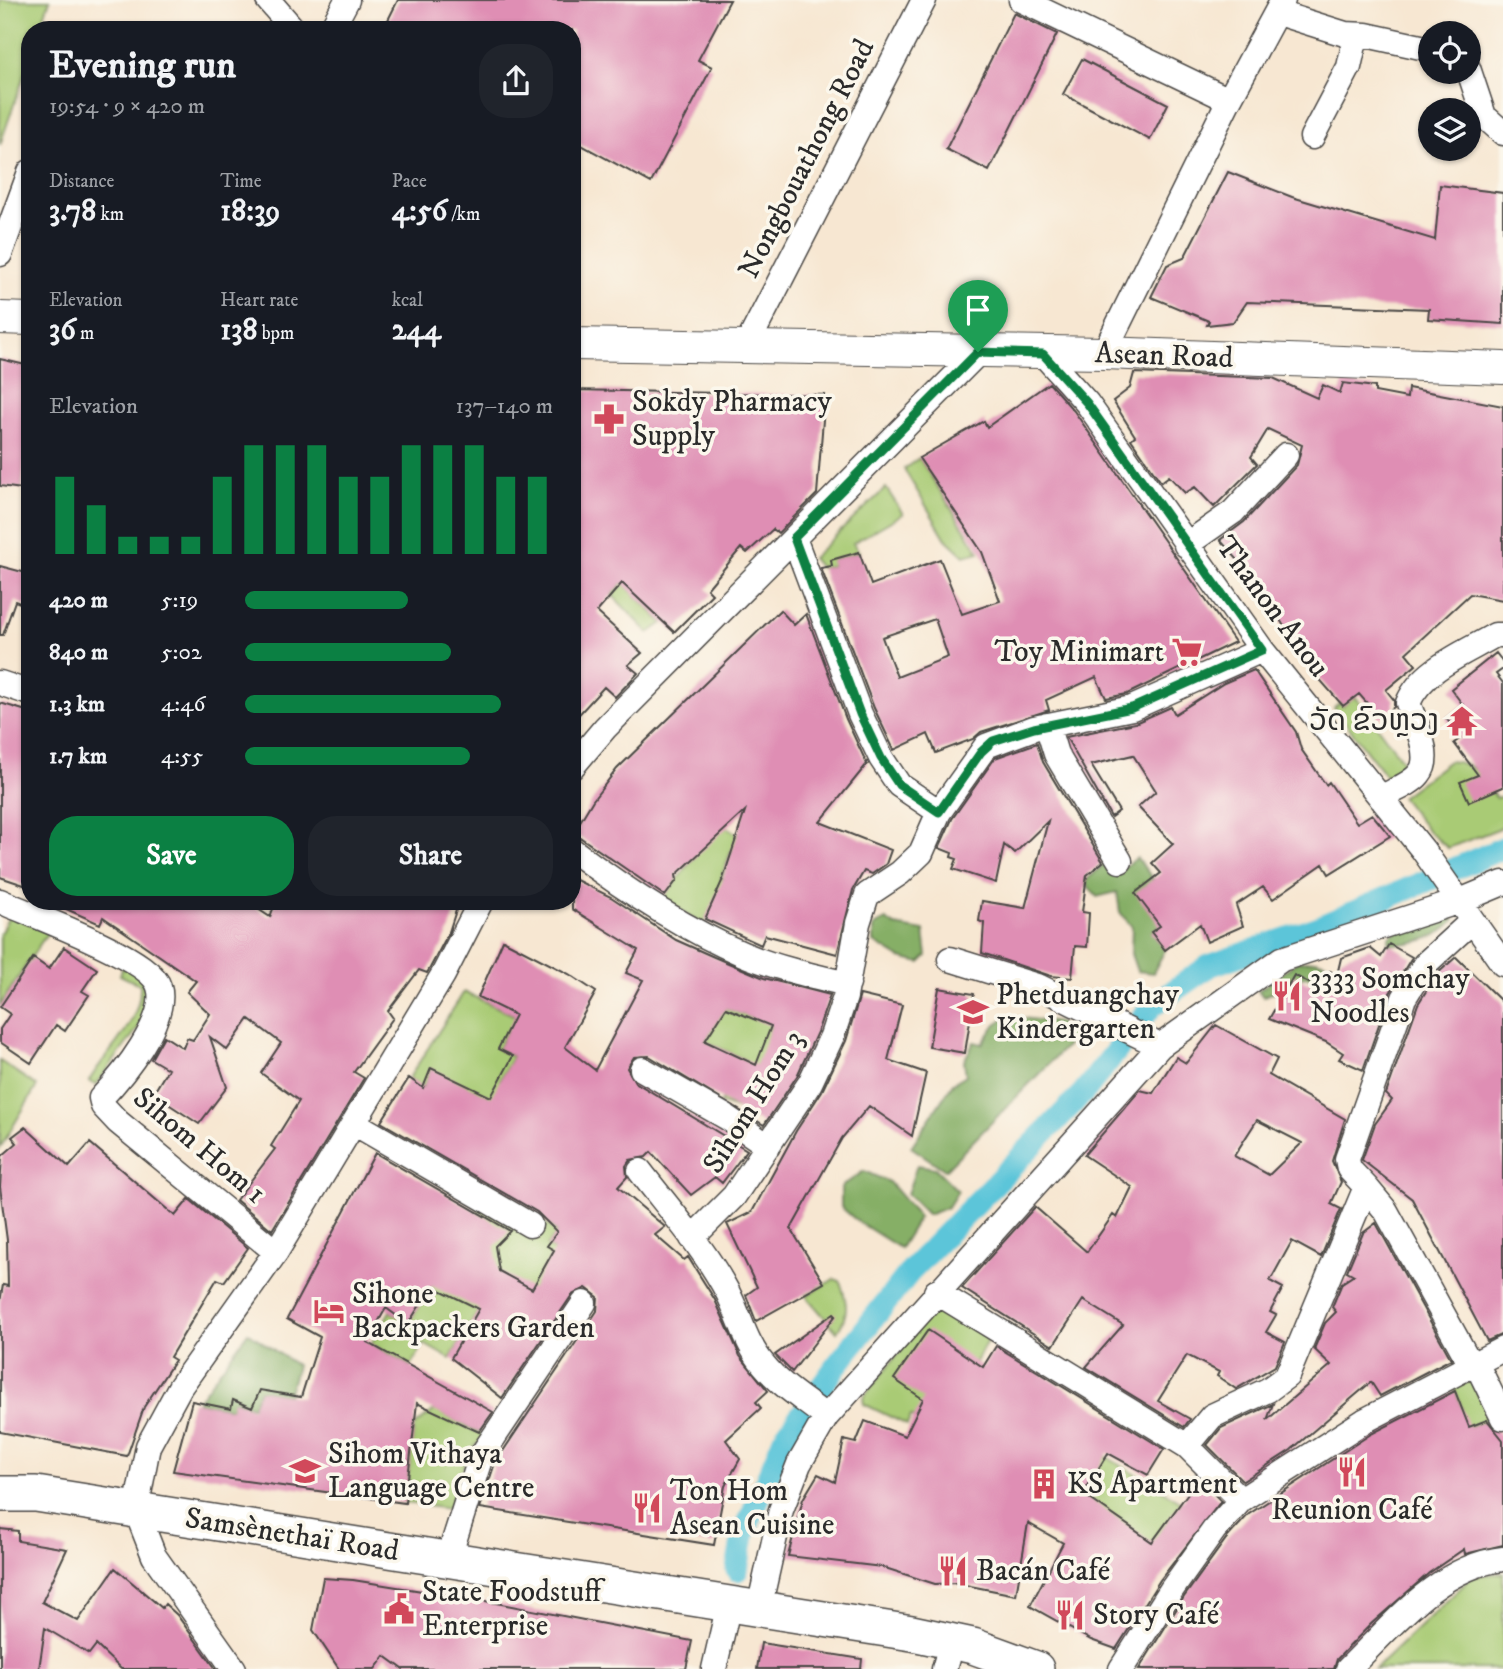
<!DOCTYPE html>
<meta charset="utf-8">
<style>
:root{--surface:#171b24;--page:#20242c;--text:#f1f3f6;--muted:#9ea1a6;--accent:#0b8043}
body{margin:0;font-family:"IM FELL DW Pica","Noto Sans Lao",serif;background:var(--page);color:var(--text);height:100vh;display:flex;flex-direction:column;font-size:26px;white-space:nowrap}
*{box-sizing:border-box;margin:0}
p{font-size:23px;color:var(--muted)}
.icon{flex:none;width:38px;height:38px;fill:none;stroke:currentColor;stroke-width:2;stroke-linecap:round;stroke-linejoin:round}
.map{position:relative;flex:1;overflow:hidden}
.details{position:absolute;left:21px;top:21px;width:560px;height:889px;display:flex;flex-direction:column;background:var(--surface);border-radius:28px;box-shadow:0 2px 5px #0004}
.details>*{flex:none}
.tools{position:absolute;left:1418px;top:21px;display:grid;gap:14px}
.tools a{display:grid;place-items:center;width:63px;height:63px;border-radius:50%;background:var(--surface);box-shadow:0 2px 5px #0004;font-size:35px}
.pin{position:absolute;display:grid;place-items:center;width:60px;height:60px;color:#fff;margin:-72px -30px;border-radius:50% 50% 50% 0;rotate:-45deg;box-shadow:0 0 7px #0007}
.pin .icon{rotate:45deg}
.round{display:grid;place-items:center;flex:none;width:74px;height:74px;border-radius:28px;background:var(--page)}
.headline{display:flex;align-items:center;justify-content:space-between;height:119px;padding:0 28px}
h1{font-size:38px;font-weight:700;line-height:52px}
.figures{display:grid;grid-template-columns:repeat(3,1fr);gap:10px;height:119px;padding:7px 28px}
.figures div{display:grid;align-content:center}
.figures b{font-size:30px;font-weight:700}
.figures small{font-size:19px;font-weight:400}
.figures p{font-size:19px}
.chart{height:196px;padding:14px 28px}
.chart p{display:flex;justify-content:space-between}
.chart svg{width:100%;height:126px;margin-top:7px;stroke:var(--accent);stroke-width:6}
.cta{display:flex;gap:14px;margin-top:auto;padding:14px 28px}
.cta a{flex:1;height:80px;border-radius:28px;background:var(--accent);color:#fff;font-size:28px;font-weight:700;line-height:80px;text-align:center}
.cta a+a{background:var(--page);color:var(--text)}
ul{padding:0 28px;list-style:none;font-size:23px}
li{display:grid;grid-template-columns:112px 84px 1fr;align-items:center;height:52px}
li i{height:18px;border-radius:9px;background:var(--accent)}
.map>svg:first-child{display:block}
</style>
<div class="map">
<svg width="1503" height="1669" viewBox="0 0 1503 1669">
<rect width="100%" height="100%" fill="#fbf7ec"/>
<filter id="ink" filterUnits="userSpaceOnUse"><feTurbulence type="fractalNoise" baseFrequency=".0143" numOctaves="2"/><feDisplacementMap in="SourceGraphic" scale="14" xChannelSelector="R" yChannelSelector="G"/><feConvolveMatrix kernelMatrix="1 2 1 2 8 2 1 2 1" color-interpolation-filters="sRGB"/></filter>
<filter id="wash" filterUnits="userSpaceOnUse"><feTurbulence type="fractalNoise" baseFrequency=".00686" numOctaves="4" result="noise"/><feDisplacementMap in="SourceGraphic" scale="28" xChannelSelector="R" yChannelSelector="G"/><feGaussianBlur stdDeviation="1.57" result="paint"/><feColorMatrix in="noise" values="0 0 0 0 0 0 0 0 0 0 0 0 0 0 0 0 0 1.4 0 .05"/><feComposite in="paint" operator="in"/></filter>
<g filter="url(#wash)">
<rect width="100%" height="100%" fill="#f7e7d2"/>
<!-- green -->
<path fill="#a9cb74" stroke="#6a7b50" stroke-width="2" d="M0,0H50L39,30H30V58L0,145Z
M919,458L979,552L964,556L946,539L904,469Z
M886,488L903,514L853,543L859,552L832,560V566L820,568L812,558Z
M617,578L623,583L663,623L649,633L612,595L621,585Z
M1355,696L1407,767L1389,780L1334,708L1340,703L1343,706Z
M1449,761C1476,763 1484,777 1496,798L1503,796V827L1448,848L1428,831L1401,797Z
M721,823L744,839L735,852L731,851L721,878L725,879L703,925L663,898Z
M10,914L48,932L0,1005V934Z
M728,954L747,963L726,1008L757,1020L779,975L765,1016L773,1020L760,1065L736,1109L720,1103L745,1060L705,1041L725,1008L718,967Z
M123,966L136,969L151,995L139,1027L96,1085L89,1081C107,1050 142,1023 140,985L120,975Z
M464,992L539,1027L507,1031L498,1049L513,1056L500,1080L520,1112L431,1069L423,1088L409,1078Z
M0,1061L37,1086L0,1148Z
M492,1173L554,1230L557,1233L547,1246L569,1260L508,1331L477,1313L450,1359L424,1344L411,1366L371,1344L390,1311L408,1324L475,1215Z
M834,1279L840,1281C847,1302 850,1313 837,1332L806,1296Z
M936,1306L990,1335L941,1430L911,1416L907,1425L864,1404L863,1398Z
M1472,1380L1492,1418L1448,1435L1435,1399L1445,1418L1462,1409L1454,1388Z
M435,1410L486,1436L470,1450L448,1509L405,1503L414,1426Z
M1038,1416L1182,1502L1136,1566L1082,1495Z
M1503,1573V1669H1375L1473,1576Z"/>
<!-- forest -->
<path fill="#86af66" stroke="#586d48" stroke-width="2" d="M1137,858L1153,879L1160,926L1152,932L1165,950L1153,973L1137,971L1131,954L1132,927L1120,912L1117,892L1097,897L1084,882L1106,863L1121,869Z
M1448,914L1455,919C1441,938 1413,945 1389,944V937L1402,927Z
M886,920L895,926L924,931L927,956L920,963L900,958L874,942V926Z
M1316,960L1329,964L1322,979L1303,976C1287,989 1279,987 1264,997L1258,991L1297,962Z
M1008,1016L1059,1023L1075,1037L945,1170L911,1147L953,1083L966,1075L964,1061L974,1042L982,1044L996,1024Z
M917,1165L935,1168L958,1191L948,1207L928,1215L907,1194Z
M864,1171L889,1182L919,1217L900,1248L857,1221L841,1207V1187Z
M248,1332L297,1366L288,1395L260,1390L252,1406L234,1400L231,1408L197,1402Z"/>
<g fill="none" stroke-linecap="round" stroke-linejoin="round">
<!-- canal -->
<path stroke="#5cc5d9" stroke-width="23" d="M737,1570L743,1536L784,1438L837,1365L913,1268L1083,1093L1152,1006L1209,966L1319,927L1503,848"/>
</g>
<g id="blocks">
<!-- building -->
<path fill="#df8eb4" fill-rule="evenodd" d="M398,0H730L698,60L712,67L651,183L572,140V30H383Z
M1014,13L1057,34L989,171L946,149Z
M1082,59L1168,104L1150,140L1063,94Z
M1228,172L1292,197L1435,240L1440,185L1503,193V324L1428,319L1429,309L1247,302L1233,322L1207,325L1209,321L1151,297L1167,265L1184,258Z
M0,359L30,366V444H26L22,489L0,486Z
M1134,373L1273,378L1317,398L1323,385L1340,393L1343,383L1375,387V392L1407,398L1408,388L1503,406V600L1470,594L1406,653L1416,665L1386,690L1394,700V707L1380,718L1359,694L1343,706L1308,666L1256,580L1220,540L1244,522L1297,465L1302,445L1268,429L1251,457L1257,464L1214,507L1195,487L1185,493L1169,476L1161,482L1131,439L1135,436L1113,401L1130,388Z
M1049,383L1074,411L1235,642L1127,694L1106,698L1096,677L1046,700L1049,710L981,732L973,739L936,753L928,734L894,750L874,708L821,568L832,566L831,560L859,552L871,585L940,559L962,614L1000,601L982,552L919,458L984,421L987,427ZM935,619L948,657L897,677L882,637Z
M572,390L825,395L817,494L778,533L773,529L747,553L741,548L707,589L712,594L674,632L622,583L597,612L642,653L628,665L638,673L615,697L604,687L572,722Z
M0,566L30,574V607L15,601L3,635H0Z
M780,610L794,625L806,614L846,719L867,764L820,822L891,850L886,864L872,874L864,871L853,890L837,954L765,935L761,945L705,919L723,879L745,811L676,875L677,880L665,896L581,838L572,835L593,800L617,769Z
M1496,653L1503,662V669L1496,674L1503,683V787L1469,802L1460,782L1478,775L1454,743L1461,738L1446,718L1463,705L1451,689Z
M1254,670L1296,732L1301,749L1326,785L1329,782L1357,823L1372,814L1390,836L1329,874L1323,864L1273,899L1263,887L1236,905L1243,926L1207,942L1200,924L1165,950L1151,932L1160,926L1135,893L1161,873L1152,863L1173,844L1138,807L1156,791L1133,755L1091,765L1119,811L1111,817L1066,737L1135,723L1171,707L1175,714L1224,683Z
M0,703L30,712V887L0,877Z
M1037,743L1043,762L1103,862L1087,875L1082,912L1089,913L1087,947L1075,946L1072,978L1051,976L982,953L984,923L979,921L982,901L1025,908L1048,821L1015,853L1004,845L996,883L953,869L957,859L951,857L952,853L939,848L952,819L995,758Z
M572,878L611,897L676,940L714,957L764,978L830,995L818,1030L797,1076L764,1125L649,1056L634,1057L627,1068L635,1082L747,1150L722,1183L715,1177L691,1195L651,1152L646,1157L630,1160L626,1166L627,1177L618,1187L665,1227L655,1235L684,1260L688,1257L715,1300L740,1356L768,1391L756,1402L761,1408L726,1440L740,1459L725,1486L714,1545L480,1508L495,1463L597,1311L598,1297L586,1288L572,1295L502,1398L451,1358L479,1309L432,1286L408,1324L386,1308L367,1342L493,1412L479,1432L417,1403L405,1503L173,1471L192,1401L231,1409L233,1400L252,1408L260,1390L301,1397L320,1337L287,1319L375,1153L510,1231L495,1246L499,1271L532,1289L554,1250L547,1246L557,1232L537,1212L381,1122L409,1078L423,1088L431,1068L491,1097L513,1056L498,1049L515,1015L478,997L503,940L569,974L596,992L565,1047L595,1070L643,980L626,973L638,950L572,909ZM726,1008L771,1026L756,1065L705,1041Z
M48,901H246L270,917L276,901H459L449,932L430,968L427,973L419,970L388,1011L393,1018L354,1072L364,1078L272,1230L236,1200L275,1149L271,1146L299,1101L261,1073L281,1043L249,1019L227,1050L210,1037L227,1087L199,1124L153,1094L168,1069L151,1059L164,1036L183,1048L187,1038L193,1040L210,1014L187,992L196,981L103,917L100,924Z
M1389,944L1412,957L1390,993L1363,1070L1339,1059L1343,1053L1326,1042L1269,1019L1294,975L1309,983L1330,971L1337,975L1341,958L1370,948L1381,957Z
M64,947L97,969L82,991L89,995L65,1031L56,1025L31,1063L0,1042V1029L10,1014L0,1007L33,958L49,969Z
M1456,957L1503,1003V1334L1487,1341L1412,1199L1362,1160L1375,1124L1392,1100L1386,1094L1418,1004L1437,974Z
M939,988L974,994L965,1053L929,1047Z
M860,995L902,1005L888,1060L926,1073L912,1136L869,1106L842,1138L791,1229L824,1283L756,1321L746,1295L757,1287L727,1224L752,1212L796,1131L822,1091L846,1041Z
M1216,1025L1277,1059L1269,1075L1345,1119L1332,1161L1341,1182L1331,1204L1341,1209L1321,1257L1292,1241L1270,1281L1283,1288L1270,1312L1276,1315L1266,1332L1285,1342L1275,1366L1236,1389L1217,1376L1219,1372L1187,1355L1158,1401L1190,1419L1184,1427L1086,1367L1123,1325L1083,1300L1053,1346L962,1288L1035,1207L1087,1252L1113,1215L1117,1218L1132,1187L1084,1155L1140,1090L1153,1093L1176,1057L1186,1063ZM1257,1120L1302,1143L1269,1175L1234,1156Z
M25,1127L69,1167L90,1143L175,1216L189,1199L248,1248L224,1282L217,1279L170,1357L175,1360L144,1407L127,1456L0,1432V1302L3,1285L8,1286L7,1240L0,1187L2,1156L17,1143L12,1137Z
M1376,1223L1451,1359L1380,1396L1371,1382L1291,1450L1243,1481L1207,1445L1221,1428L1273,1404L1267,1420L1331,1365L1314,1349L1325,1323L1336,1312L1332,1307L1342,1283L1354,1275L1347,1271L1363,1233Z
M834,1313L836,1315L792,1372L775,1355Z
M928,1330L983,1367L996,1346L1164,1449L1148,1475L1108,1453L1083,1494L1152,1542L1188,1493L1184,1490L1195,1475L1221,1501L1160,1580L1116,1649L1091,1640L1030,1606L1063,1543L1028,1523L1016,1595L955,1583L935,1584L882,1567L788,1556L803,1499L818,1474L835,1482L844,1440L856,1443L865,1421L905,1436L923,1399L894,1379Z
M1455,1391L1469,1427L1487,1420L1503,1440V1545L1465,1554L1464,1549L1429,1573L1371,1624L1337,1659L1334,1669H1139L1184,1597L1226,1539L1249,1514L1371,1434Z
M0,1529L18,1531V1541L67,1549L42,1602L78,1621L115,1568L162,1608L165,1604L177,1615L216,1669H121L96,1645L89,1654L45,1628L39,1669H0Z
M323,1578L353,1580L491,1602L692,1641L686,1669H403L385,1656L375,1669H339L313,1630Z
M761,1643L862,1659L861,1669H757Z"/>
</g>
</g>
<g filter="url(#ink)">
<use href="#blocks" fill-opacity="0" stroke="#4a4744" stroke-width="2"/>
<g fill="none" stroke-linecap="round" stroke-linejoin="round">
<!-- minor casing -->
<g stroke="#4a4744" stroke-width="27">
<path id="minor" d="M268,0L294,30
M1021,0L1229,100
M1278,13L1345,34L1366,35L1430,49
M331,30L347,0
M1468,68L1484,116L1503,133
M1312,137L1349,67L1356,36
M0,254L30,172
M746,347L924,0
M1104,353L1229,100L1283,0
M1043,354L1087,403L1262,650L1423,850L1503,964
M794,538L860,714L881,758L899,785L939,812
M1186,545L1233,512L1286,455
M0,683L30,693
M1047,725L1056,754L1120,861
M572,767L605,728L979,352
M1381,798C1392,791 1411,784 1419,774C1434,757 1414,721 1408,703C1422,669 1465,653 1495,635H1503
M572,850C625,890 682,928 743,954C776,968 813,976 848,984
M0,901C31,915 151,957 159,987C169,1019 122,1076 101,1098L103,1106L118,1122L276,1252
M950,959L1040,987L1160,1046
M642,1069L726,1117L768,1146
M354,1123L530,1225
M640,1171C670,1210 705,1249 728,1293C740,1317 746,1344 764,1365C781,1386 805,1400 826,1417
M1366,1187L1386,1211L1471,1365
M692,1238L734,1196L810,1083L832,1036L845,997L858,923L867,895L900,873L921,853L939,812L986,746L1034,728L1132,708L1262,650
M936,1292L1187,1446L1241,1500
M1476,1363L1503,1418
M1187,1446L1212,1416L1268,1390L1287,1376L1366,1187L1349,1169L1347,1159L1404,998L1425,964L1471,922
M448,1560L481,1456L584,1303
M759,1608L781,1510L799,1464L826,1417L1160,1046L1282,959L1460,901L1503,883
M234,1669L154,1556L136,1510L148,1446L180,1387L276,1252L443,975L481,901
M714,1669L729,1604
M944,1669L952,1641
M1121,1669L1172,1589L1214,1530L1241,1500L1364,1421L1503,1349
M1348,1669C1392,1626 1439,1566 1503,1559"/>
</g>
<!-- major casing -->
<g stroke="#4a4744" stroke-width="34">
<path id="major" d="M0,318L30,319
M572,344L1104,353L1503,368"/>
</g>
<!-- highway casing -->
<g stroke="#4a4744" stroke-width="38">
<path id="highway" d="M0,1494H36L912,1633L973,1646L1036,1669"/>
</g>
<!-- minor -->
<use href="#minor" stroke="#fff" stroke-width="24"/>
<!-- major -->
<use href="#major" stroke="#fff" stroke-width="32"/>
<!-- highway -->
<use href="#highway" stroke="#fff" stroke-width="35"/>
</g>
</g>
<g fill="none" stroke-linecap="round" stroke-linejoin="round" filter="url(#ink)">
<!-- route casing -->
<g stroke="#fff" stroke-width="14">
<path id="route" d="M978,352L1043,354L1087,403L1262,650L1132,708L1034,728L993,741L981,752L939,812L899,785L881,758L860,714L794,538Z"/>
</g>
<!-- route -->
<use href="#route" stroke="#0b8043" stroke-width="9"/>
</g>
<!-- icons -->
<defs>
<g id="pharmacy-bare" transform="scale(2.415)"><path d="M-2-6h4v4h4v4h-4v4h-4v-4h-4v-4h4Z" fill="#d1495b" stroke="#fbf7ec" stroke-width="2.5" paint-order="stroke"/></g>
<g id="supermarket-bare" transform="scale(2.415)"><path d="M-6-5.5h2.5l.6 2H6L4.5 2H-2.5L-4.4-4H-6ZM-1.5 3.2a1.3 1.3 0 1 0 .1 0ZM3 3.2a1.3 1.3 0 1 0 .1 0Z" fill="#d1495b" stroke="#fbf7ec" stroke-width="2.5" paint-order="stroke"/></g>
<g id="temple-bare" transform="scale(2.415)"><path d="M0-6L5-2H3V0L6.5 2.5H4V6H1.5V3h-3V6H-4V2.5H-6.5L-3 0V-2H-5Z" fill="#d1495b" stroke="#fbf7ec" stroke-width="2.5" paint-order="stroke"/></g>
<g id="restaurant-bare" transform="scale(2.415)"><path d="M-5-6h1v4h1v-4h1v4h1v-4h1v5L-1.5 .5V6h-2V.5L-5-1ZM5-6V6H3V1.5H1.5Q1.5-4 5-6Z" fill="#d1495b" stroke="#fbf7ec" stroke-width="2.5" paint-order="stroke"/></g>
<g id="school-bare" transform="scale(2.415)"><path d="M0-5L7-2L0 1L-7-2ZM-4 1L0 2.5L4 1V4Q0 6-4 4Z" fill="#d1495b" stroke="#fbf7ec" stroke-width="2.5" paint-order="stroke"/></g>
<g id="hotel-bare" transform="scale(2.415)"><path d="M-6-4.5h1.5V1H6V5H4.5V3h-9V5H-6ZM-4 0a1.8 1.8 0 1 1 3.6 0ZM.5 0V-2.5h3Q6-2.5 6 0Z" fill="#d1495b" stroke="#fbf7ec" stroke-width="2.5" paint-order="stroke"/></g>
<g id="building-bare" transform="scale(2.415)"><path d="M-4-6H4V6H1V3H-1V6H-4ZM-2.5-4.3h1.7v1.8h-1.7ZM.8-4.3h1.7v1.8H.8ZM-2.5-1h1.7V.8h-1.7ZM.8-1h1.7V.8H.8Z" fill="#d1495b" stroke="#fbf7ec" stroke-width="2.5" paint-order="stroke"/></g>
<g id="civic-bare" transform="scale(2.415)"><path d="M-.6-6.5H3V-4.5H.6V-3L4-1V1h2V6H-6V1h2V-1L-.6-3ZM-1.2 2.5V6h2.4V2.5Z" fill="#d1495b" stroke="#fbf7ec" stroke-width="2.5" paint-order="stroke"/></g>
</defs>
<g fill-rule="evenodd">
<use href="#pharmacy-bare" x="609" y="419"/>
<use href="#supermarket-bare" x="1187" y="652"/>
<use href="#temple-bare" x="1462" y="721"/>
<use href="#restaurant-bare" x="1287" y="996"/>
<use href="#school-bare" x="973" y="1012"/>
<use href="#hotel-bare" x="329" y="1311"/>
<use href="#school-bare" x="305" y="1471"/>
<use href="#restaurant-bare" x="1352" y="1472"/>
<use href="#building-bare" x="1044" y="1484"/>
<use href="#restaurant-bare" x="647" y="1508"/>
<use href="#restaurant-bare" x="953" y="1571"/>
<use href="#civic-bare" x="399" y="1609"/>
<use href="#restaurant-bare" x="1070" y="1615"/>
</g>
<g text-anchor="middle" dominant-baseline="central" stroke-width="7" stroke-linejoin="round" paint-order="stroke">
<!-- street labels -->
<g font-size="30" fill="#2b2b2b" stroke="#fbf7ec">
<text transform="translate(807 159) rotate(-63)">Nongbouathong Road</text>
<text transform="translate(1164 356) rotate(2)">Asean Road</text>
<text transform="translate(1272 607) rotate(53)">Thanon Anou</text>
<text transform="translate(754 1102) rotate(-58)">Sihom Hom 3</text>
<text transform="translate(199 1146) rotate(40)">Sihom Hom 1</text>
<text transform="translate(292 1535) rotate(9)">Samsènethaï Road</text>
</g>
<!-- poi labels -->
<g font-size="30" fill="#2b2b2b" stroke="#fbf7ec" text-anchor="start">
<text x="632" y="402">Sokdy Pharmacy<tspan x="632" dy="34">Supply</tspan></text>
<text x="1164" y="652" text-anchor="end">Toy Minimart</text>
<text x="1439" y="721" text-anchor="end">ວັດ ຂົວຫຼວງ</text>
<text x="1310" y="979">3333 Somchay<tspan x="1310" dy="34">Noodles</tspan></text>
<text x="996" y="995">Phetduangchay<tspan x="996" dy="34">Kindergarten</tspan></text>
<text x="352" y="1294">Sihone<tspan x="352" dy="34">Backpackers Garden</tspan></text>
<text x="328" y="1454">Sihom Vithaya<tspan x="328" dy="34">Language Centre</tspan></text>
<text x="1067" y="1484">KS Apartment</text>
<text x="670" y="1491">Ton Hom<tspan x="670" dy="34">Asean Cuisine</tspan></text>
<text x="1352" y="1510" text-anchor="middle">Reunion Café</text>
<text x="976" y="1571">Bacán Café</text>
<text x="422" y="1592">State Foodstuff<tspan x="422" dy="34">Enterprise</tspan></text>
<text x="1093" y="1615">Story Café</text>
</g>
</g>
</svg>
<div class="tools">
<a><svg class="icon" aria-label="locate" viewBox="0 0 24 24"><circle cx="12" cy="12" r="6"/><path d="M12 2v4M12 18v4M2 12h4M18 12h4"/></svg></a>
<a><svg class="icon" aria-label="layers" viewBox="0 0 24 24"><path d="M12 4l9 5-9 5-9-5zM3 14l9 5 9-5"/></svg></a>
</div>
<div class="pin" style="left:978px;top:352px;background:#1e9e55"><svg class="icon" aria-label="arrive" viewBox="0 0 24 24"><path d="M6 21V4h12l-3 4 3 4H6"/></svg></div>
<section class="details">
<div class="headline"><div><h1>Evening run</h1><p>19:54 · 9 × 420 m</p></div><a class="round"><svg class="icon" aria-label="share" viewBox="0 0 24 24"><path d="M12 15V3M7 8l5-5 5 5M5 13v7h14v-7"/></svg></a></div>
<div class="figures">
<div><p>Distance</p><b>3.78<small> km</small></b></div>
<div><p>Time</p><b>18:39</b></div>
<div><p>Pace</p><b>4:56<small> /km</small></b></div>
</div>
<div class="figures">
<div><p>Elevation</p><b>36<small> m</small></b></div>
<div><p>Heart rate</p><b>138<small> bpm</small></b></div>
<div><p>kcal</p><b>244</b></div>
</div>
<div class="chart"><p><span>Elevation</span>137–140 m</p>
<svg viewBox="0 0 160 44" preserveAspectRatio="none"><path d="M5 44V17M15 44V27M25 44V38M35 44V38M45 44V38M55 44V17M65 44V6M75 44V6M85 44V6M95 44V17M105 44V17M115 44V6M125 44V6M135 44V6M145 44V17M155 44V17"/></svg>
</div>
<ul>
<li><b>420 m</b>5:19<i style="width:53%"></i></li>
<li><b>840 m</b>5:02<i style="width:67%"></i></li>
<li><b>1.3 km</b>4:46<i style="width:83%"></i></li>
<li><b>1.7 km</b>4:55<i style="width:73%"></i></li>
</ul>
<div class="cta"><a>Save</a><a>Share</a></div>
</section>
</div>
